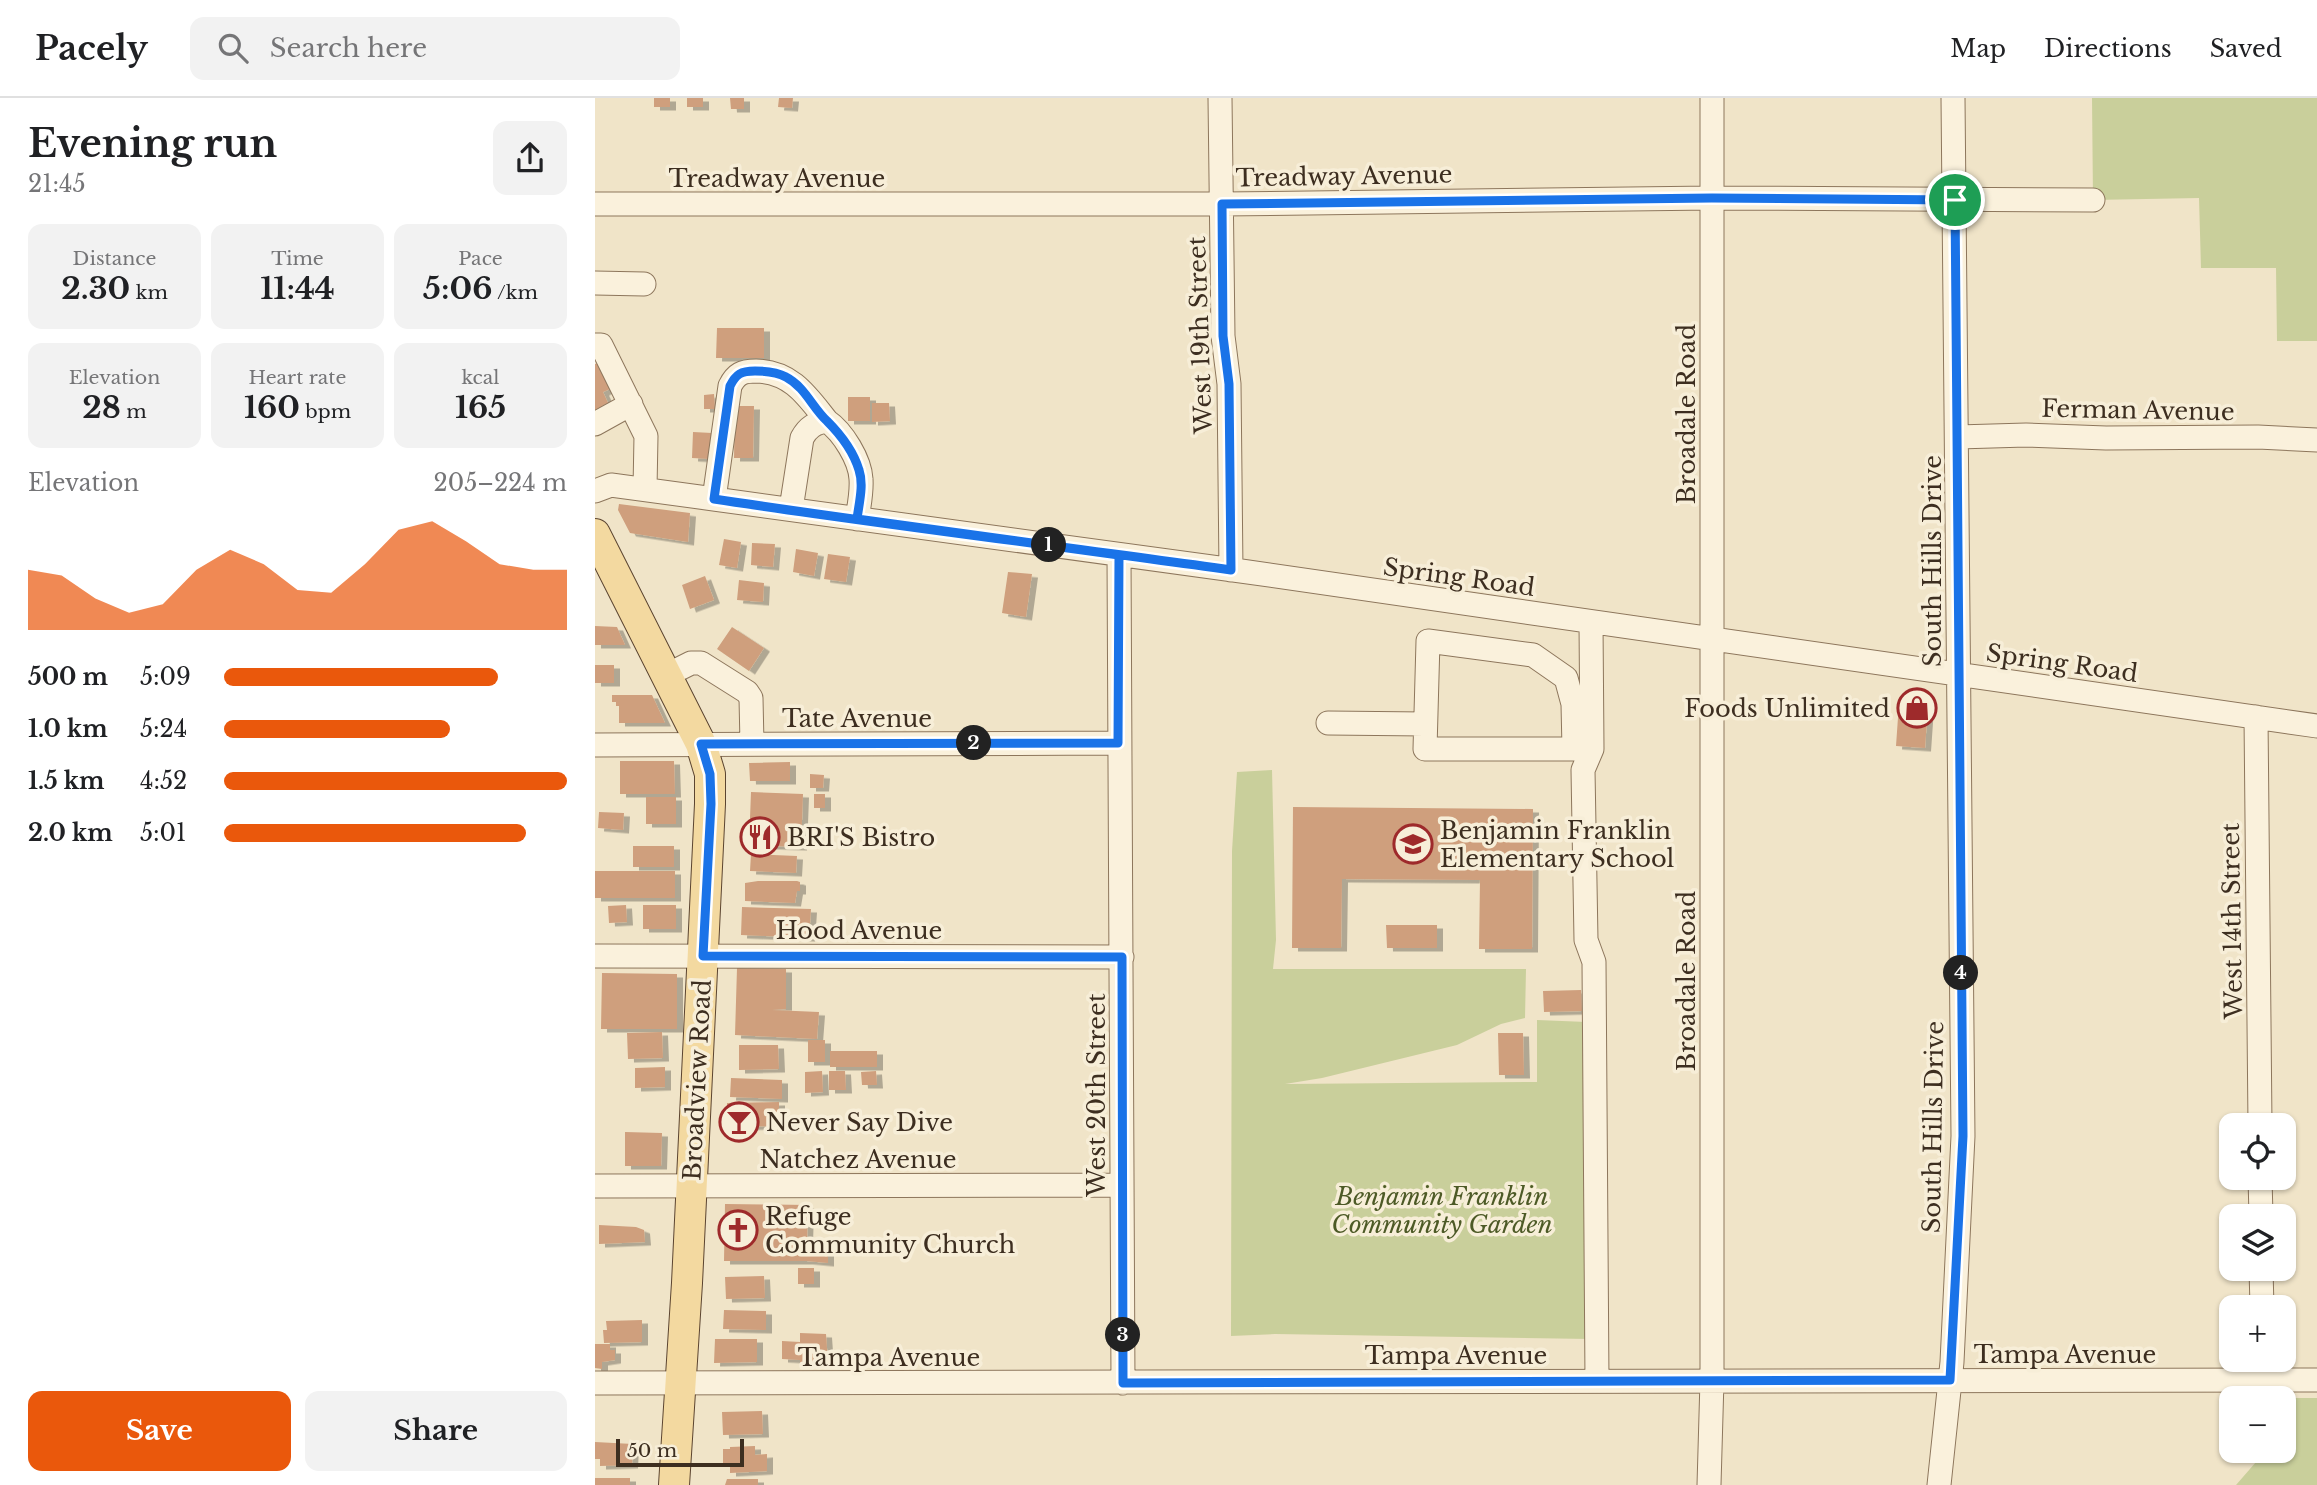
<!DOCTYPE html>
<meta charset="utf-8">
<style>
:root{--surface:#fff;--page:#f2f2f2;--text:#202124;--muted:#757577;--line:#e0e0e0;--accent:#ea580c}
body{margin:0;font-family:"Libre Baskerville",serif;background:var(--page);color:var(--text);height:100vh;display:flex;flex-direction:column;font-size:26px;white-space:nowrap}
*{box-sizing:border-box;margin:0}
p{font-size:23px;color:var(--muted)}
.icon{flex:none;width:38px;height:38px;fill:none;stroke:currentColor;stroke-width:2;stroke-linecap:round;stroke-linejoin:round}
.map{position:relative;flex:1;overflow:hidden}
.drawer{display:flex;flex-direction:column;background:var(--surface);width:595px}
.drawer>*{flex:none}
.buttons{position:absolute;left:1624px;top:1015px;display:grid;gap:14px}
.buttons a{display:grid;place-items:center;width:77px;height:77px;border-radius:14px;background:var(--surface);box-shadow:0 2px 5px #0004;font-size:35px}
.scale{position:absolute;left:21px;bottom:18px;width:128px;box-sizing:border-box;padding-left:7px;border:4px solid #3d2e20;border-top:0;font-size:19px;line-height:24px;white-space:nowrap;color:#3d2e20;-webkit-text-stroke:5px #f7eed8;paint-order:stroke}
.pin{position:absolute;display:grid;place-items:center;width:60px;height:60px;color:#fff;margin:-30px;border:4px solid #fff;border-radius:50%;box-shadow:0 2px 7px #0007}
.km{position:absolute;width:35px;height:35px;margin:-18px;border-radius:50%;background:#222;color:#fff;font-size:19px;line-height:35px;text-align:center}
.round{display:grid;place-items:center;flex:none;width:74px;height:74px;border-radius:14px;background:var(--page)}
.overview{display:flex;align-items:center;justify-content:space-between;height:119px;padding:0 28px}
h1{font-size:38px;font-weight:800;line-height:52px}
.stats{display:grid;grid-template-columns:repeat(3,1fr);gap:10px;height:119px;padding:7px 28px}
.stats div{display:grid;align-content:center;border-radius:14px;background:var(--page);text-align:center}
.stats b{font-size:30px;font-weight:800}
.stats small{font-size:19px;font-weight:400}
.stats p{font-size:19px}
.chart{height:196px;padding:14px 28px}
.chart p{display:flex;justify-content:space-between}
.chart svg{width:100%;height:126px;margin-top:7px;fill:var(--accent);opacity:.7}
.action{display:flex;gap:14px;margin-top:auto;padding:14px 28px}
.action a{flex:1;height:80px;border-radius:14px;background:var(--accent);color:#fff;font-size:28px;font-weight:800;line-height:80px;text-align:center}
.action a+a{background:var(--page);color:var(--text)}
ul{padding:0 28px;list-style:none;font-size:23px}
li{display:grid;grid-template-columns:112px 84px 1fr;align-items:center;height:52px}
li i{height:18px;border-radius:9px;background:var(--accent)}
header{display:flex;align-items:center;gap:42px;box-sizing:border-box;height:98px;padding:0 35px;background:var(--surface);border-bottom:2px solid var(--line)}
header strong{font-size:33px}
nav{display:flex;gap:38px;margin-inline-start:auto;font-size:24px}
.search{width:490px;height:63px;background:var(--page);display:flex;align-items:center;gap:18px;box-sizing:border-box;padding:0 24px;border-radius:14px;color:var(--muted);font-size:26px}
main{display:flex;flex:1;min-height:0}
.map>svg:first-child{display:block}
</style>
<header>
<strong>Pacely</strong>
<div class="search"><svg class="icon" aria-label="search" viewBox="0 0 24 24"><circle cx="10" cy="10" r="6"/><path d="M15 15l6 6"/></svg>Search here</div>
<nav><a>Map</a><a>Directions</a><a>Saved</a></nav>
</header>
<main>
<section class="drawer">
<div class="overview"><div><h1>Evening run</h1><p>21:45</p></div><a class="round"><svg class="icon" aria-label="share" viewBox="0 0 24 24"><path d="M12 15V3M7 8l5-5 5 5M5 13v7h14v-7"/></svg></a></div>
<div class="stats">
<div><p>Distance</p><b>2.30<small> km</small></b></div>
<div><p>Time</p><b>11:44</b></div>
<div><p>Pace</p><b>5:06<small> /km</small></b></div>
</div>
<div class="stats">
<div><p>Elevation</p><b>28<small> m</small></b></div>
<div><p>Heart rate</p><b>160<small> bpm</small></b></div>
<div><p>kcal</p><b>165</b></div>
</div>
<div class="chart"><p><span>Elevation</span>205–224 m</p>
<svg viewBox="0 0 160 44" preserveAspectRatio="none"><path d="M0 44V23L10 25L20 33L30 38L40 35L50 23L60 16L70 21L80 30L90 31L100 21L110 9L120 6L130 13L140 21L150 23L160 23V44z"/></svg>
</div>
<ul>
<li><b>500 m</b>5:09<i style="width:80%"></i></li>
<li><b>1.0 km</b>5:24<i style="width:66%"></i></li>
<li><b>1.5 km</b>4:52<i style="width:100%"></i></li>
<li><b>2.0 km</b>5:01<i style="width:88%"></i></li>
</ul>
<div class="action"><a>Save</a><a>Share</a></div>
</section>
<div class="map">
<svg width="1722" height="1387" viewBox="0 0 1722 1387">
<defs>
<filter id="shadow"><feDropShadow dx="6" dy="3.5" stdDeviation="0" flood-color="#0004"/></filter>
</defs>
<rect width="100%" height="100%" fill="#f0e4c8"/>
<!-- green -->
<path fill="#c9cf9b" d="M1497,0H1722V243H1682L1681,170H1606L1604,100L1498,102Z
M677,672L681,842L678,871H931L930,920L906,926L862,947L727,980L690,986L942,984V922L992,924L995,1241L680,1236L636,1238L637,753L642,674Z
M1686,1300H1722V1387H1641L1668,1356V1353H1689V1300Z"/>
<!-- building -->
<path fill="#cf9f7d" filter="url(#shadow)" d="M59,0H75V9H59Z
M92,0H108V9H92Z
M135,0H149V11H136Z
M184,0H198L197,10L183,9Z
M122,230H169V260H121Z
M3,265L15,291L8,294L13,305L7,308L8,311L0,315V266Z
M119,296L120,311H109V297Z
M253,299H275V323H253Z
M277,305H294L295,323L277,324Z
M140,308H159L158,360H139Z
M98,334L117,335L115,361L97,360Z
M24,406L95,415L93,444L35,435L23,412Z
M129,441L146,444L142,470L124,467Z
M157,445L180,446L178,469L156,467Z
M201,451L223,455L219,478L198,474Z
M233,456L255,459L251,484L229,481Z
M413,474L437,476L431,519L407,515Z
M110,478L119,502L95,511L87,487Z
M144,482L169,485L168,504L142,502Z
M0,528L22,529L30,547H0Z
M137,529L169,550L154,573L122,551Z
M0,567H19V585H0Z
M17,597H57L70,625H24V608H21V604H17Z
M1304,605L1333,607L1330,650L1301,648Z
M25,663H79L80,696H25Z
M195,664V683H155L154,665Z
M215,676L229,677L228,690H215Z
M156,694L208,696L206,749L154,747Z
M219,696H230V710H219Z
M51,699H81V726H51Z
M698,709L938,711L937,851H884L885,782L747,781L746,850H697Z
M4,714L29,715L28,732L3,730Z
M38,748H79V769H38Z
M156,756L202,758L201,775L155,773Z
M0,773H80V800H0Z
M163,783H202L205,784V793H202L200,805L150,803V785Z
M31,807L32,824L14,825L13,808Z
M48,807H81V831H48Z
M147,809L216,811L214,840L146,837Z
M791,827H842V850H792Z
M142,870L191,871V911L177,912L224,914L222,941L140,937Z
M7,875L82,876V931H6Z
M986,892L987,913L949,914L948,893Z
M67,934L68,960L33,961L32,935Z
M903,935H928L929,977H904Z
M213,942H230V964H213Z
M144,947H183L184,971L144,972Z
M235,953H282V969H235Z
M70,969V989L40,990V970Z
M227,973L228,994L210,995V974Z
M234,973H250L251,992H234Z
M281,973L282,987H267L266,974Z
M136,980L187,982V1001L135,999Z
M184,1004V1028L132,1029V1005Z
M30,1034L67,1035L66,1068H30Z
M130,1106L213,1107L212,1143L233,1144V1165L212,1163H129Z
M4,1127L41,1129L49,1132L50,1144L4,1146Z
M203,1170H219V1186H203Z
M169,1178L170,1200L131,1201L130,1179Z
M129,1212L171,1213V1232L128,1231Z
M47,1222V1244L9,1245L8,1232H12L11,1223Z
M205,1235L231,1236L233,1265H205V1262L187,1261V1243L205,1244Z
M120,1241H162V1264L119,1265Z
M0,1246H15V1252H20V1262L7,1264V1271L0,1270Z
M167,1313L168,1336L128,1337L127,1314Z
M0,1344L38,1346L37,1367L5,1368V1361H0Z
M160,1348V1357L172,1356V1373L135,1375V1365H128V1351H135V1349Z
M0,1380H35V1387H0Z
M132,1381H163V1387H130Z"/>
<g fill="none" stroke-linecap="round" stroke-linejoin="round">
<!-- minor casing -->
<g stroke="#8d765c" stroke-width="25">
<path id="minor" d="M625,0L628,238L634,286L636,472
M0,106H627L1117,100L1498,102
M0,185L49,186
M0,247H6L51,338L50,391
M0,326L36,306
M1363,339L1431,337L1511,340L1663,339L1722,342
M0,393L16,387L119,401L646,473L1722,628
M119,401L135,288C141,276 147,273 161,273C197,274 212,298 232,323
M196,411L207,340C213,329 220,325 232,323C248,334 265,362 266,381C267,394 264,408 262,421
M524,457L528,1285
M996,525L997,651L988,672L991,842L999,864L1002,1283
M72,577L96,565H106L152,594L156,600L157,646
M1661,619L1665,1027
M733,625L830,626
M0,647L523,645
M979,651L978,606L971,580L938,557L833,543L830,651C886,651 941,651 997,651
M0,858L527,859
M1665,1080L1666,1118
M0,1088L527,1087
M1666,1171L1667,1209
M0,1285L1722,1282
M1114,1387L1117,1282V0
M1344,1387L1357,1264L1368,1038L1358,0"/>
</g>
<!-- major casing -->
<g stroke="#5b4430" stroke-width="32">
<path id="major" d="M0,436L106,646L115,676V706L92,1185L79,1387"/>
</g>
<!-- minor -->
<use href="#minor" stroke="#faf1dc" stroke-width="23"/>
<!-- major -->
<use href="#major" stroke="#f3d9a0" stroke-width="30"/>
</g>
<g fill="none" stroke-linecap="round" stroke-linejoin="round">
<!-- route casing -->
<g stroke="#fff" stroke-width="14">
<path id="route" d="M1360,102L1117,100L627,106L628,238L634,286L636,472C464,448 291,427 119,401L135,288C141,276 146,273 160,273C170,273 182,274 191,279C210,289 217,309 232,323C246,337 258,352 264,372C269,387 264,405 262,421L524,457L523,645L106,646L115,676L116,706L108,858L527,859L528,1285L1355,1282L1368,1038L1360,102"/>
</g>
<!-- route -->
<use href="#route" stroke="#1a73e8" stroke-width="9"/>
</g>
<!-- icons -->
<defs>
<g id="shop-ring" transform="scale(2.0125)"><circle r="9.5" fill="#f7eed8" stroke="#9e2a2b" stroke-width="1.5"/><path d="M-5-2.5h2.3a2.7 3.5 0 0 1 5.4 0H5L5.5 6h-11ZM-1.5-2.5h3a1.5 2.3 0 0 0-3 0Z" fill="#9e2a2b"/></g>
<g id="restaurant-ring" transform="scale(2.0125)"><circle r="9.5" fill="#f7eed8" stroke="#9e2a2b" stroke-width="1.5"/><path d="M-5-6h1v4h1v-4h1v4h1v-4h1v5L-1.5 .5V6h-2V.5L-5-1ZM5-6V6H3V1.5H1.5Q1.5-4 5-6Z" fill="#9e2a2b"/></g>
<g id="school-ring" transform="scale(2.0125)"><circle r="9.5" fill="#f7eed8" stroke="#9e2a2b" stroke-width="1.5"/><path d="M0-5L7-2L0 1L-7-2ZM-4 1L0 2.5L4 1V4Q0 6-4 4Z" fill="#9e2a2b"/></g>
<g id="bar-ring" transform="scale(2.0125)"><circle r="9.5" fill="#f7eed8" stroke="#9e2a2b" stroke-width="1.5"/><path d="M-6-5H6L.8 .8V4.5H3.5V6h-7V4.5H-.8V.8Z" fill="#9e2a2b"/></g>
<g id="church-ring" transform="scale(2.0125)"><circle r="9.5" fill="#f7eed8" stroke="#9e2a2b" stroke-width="1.5"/><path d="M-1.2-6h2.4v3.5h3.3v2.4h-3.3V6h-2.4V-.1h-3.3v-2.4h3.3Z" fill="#9e2a2b"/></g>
</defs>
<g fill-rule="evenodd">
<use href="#shop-ring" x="1322" y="610"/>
<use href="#restaurant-ring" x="165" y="739"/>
<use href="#school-ring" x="818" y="746"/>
<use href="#bar-ring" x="144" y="1024"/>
<use href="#church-ring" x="143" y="1132"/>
</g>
<g text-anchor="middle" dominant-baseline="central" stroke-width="7" stroke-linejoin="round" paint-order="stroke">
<!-- street labels -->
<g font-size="24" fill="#3d2e20" stroke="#f7eed8">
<text transform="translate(749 78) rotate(-1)">Treadway Avenue</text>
<text x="182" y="80">Treadway Avenue</text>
<text transform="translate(605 237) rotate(-92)">West 19th Street</text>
<text transform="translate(1543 312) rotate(1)">Ferman Avenue</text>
<text transform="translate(1091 316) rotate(-90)">Broadale Road</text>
<text transform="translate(1337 463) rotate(-90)">South Hills Drive</text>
<text transform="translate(864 479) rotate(8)">Spring Road</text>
<text transform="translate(1467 565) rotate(8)">Spring Road</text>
<text x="262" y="620">Tate Avenue</text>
<text transform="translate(1637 823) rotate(-91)">West 14th Street</text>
<text x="264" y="832">Hood Avenue</text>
<text transform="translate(1091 883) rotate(-90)">Broadale Road</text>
<text transform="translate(102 982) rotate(-87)">Broadview Road</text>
<text transform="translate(501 997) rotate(-90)">West 20th Street</text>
<text transform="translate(1338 1029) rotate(-89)">South Hills Drive</text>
<text x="263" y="1061">Natchez Avenue</text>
<text x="1470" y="1256">Tampa Avenue</text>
<text x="861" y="1257">Tampa Avenue</text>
<text x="294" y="1259">Tampa Avenue</text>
</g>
<!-- poi labels -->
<g font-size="24" fill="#3d2e20" stroke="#f7eed8" text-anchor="start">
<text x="1295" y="610" text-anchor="end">Foods Unlimited</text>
<text x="845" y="732">Benjamin Franklin<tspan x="845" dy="28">Elementary School</tspan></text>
<text x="192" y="739">BRI'S Bistro</text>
<text x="171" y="1024">Never Say Dive</text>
<text x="170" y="1118">Refuge<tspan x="170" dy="28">Community Church</tspan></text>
</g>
<!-- park labels -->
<g font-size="24" font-style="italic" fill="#4d5a26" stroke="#f7eed8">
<text x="847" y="1098">Benjamin Franklin<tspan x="847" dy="28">Community Garden</tspan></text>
</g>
</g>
</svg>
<div class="buttons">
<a><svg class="icon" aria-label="locate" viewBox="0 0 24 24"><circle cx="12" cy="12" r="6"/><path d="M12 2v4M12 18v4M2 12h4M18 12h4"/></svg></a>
<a><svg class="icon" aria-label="layers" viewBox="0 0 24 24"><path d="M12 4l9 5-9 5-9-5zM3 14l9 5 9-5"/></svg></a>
<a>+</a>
<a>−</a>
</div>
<div class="scale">50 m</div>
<div class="pin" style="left:1360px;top:102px;background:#1e9e55"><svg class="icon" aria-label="arrive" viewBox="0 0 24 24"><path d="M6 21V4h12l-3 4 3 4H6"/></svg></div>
<b class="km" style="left:454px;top:447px">1</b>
<b class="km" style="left:379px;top:645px">2</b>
<b class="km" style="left:528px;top:1237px">3</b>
<b class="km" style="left:1366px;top:875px">4</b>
</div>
</main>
